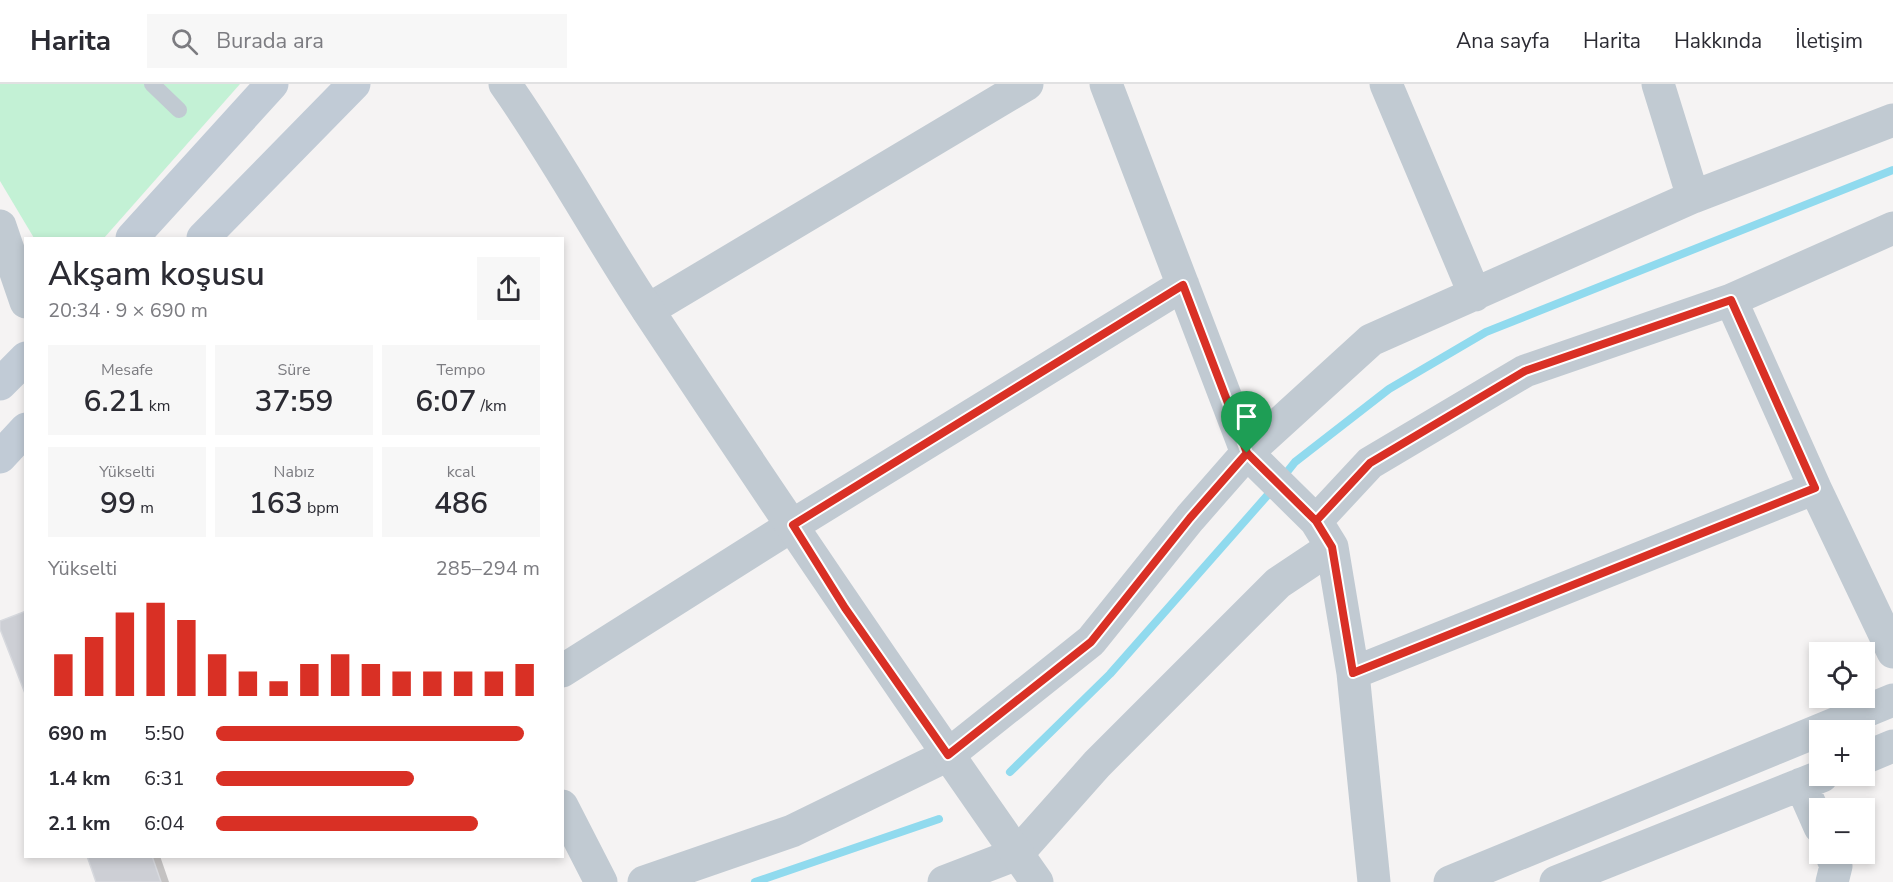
<!DOCTYPE html>
<html lang="tr">
<meta charset="utf-8">
<style>
:root{--surface:#fff;--page:#f7f7f7;--text:#2b2b33;--muted:#7c7c81;--line:#e1e1e2;--accent:#d93025}
body{margin:0;font-family:"Nunito Sans",sans-serif;background:var(--page);color:var(--text);height:100vh;display:flex;flex-direction:column;font-size:22px;white-space:nowrap}
*{box-sizing:border-box;margin:0}
p{font-size:20px;color:var(--muted)}
.icon{flex:none;width:33px;height:33px;fill:none;stroke:currentColor;stroke-width:2;stroke-linecap:round;stroke-linejoin:round}
.map{position:relative;flex:1;overflow:hidden}
.panel{position:absolute;left:24px;top:153px;width:540px;height:621px;display:flex;flex-direction:column;background:var(--surface);border-radius:0px;box-shadow:0 3px 9px #0003}
.panel>*{flex:none}
.tools{position:absolute;left:1809px;top:558px;display:grid;gap:12px}
.tools a{display:grid;place-items:center;width:66px;height:66px;border-radius:0px;background:var(--surface);box-shadow:0 3px 9px #0003;font-size:30px}
.pin{position:absolute;display:grid;place-items:center;width:51px;height:51px;color:#fff;margin:-62px -26px;border-radius:50% 50% 50% 0;rotate:-45deg;box-shadow:0 0 6px #0007}
.pin .icon{rotate:45deg}
.round{display:grid;place-items:center;flex:none;width:63px;height:63px;border-radius:0px;background:var(--page)}
.overview{display:flex;align-items:center;justify-content:space-between;height:102px;padding:0 24px}
h1{font-size:33px;font-weight:600;line-height:45px}
.metrics{display:grid;grid-template-columns:repeat(3,1fr);gap:9px;height:102px;padding:6px 24px}
.metrics div{display:grid;align-content:center;border-radius:0px;background:var(--page);text-align:center}
.metrics b{font-size:30px;font-weight:600}
.metrics small{font-size:16px;font-weight:400}
.metrics p{font-size:16px}
.chart{height:168px;padding:12px 24px}
.chart p{display:flex;justify-content:space-between}
.chart svg{width:100%;height:108px;margin-top:6px;stroke:var(--accent);stroke-width:6}
ul{padding:0 24px;list-style:none;font-size:20px}
li{display:grid;grid-template-columns:96px 72px 1fr;align-items:center;height:45px}
li i{height:15px;border-radius:8px;background:var(--accent)}
header{display:flex;align-items:center;gap:36px;box-sizing:border-box;height:84px;padding:0 30px;background:var(--surface);border-bottom:2px solid var(--line)}
header strong{font-size:28px}
nav{display:flex;gap:33px;margin-inline-start:auto;font-size:21px}
.search{width:420px;height:54px;background:var(--page);display:flex;align-items:center;gap:15px;box-sizing:border-box;padding:0 21px;border-radius:0px;color:var(--muted);font-size:22px}
.map>svg:first-child{display:block}
</style>
<header>
<strong>Harita</strong>
<div class="search"><svg class="icon" aria-label="search" viewBox="0 0 24 24"><circle cx="10" cy="10" r="6"/><path d="M15 15l6 6"/></svg>Burada ara</div>
<nav><a>Ana sayfa</a><a>Harita</a><a>Hakkında</a><a>İletişim</a></nav>
</header>
<div class="map">
<svg width="1893" height="798" viewBox="0 0 1893 798">
<rect width="100%" height="100%" fill="#f5f3f3"/>
<!-- green -->
<path fill="#c3f1d5" d="M0,0H240L104,154H34L0,97Z"/>
<!-- shadow -->
<path fill="#0003" d="M88,772H160L169,798H98Z"/>
<g fill="none" stroke-linecap="round" stroke-linejoin="round">
<!-- stream -->
<path stroke="#90daee" stroke-width="8" d="M1283,393L1295,378L1389,305L1486,248L1893,86
M1010,688L1110,590L1273,405
M755,798L939,735"/>
</g>
<!-- building -->
<path fill="#cdcfd5" stroke="#d7d9de" stroke-width="1.5" d="M26,527V612L0,545V537Z
M87,772H152L161,798H96Z"/>
<g fill="none" stroke-linecap="round" stroke-linejoin="round">
<!-- service -->
<path stroke="#c1cad2" stroke-width="16" d="M152,0L179,26"/>
<!-- minor -->
<path stroke="#c1cad2" stroke-width="33" d="M1106,0L1247,369L1316,437L1332,463L1353,589L1374,798
M1386,0L1475,211
M1658,0L1693,113
M0,142L26,218
M1731,216L1815,404L1893,568
M648,226L1027,0
M1316,437L1370,379L1525,287L1731,216L1893,144
M562,587L793,441L1183,201
M1353,589L1815,404
M1864,674L1893,662
M1801,700L1820,743
M562,722L601,798
M1831,770L1836,782L1832,798
M644,798L792,747L948,671L1091,557L1190,434L1247,369L1371,256L1693,113L1893,36
M944,798L1017,770L1097,680L1278,499L1332,463
M1450,798L1893,616
M1556,798L1822,692"/>
<!-- tertiary -->
<path stroke="#c1cad2" stroke-width="33" d="M505,0C558,75 599,153 649,228C776,420 905,610 1037,798"/>
<!-- secondary -->
<path stroke="#c1cbd6" stroke-width="33" d="M132,154L272,0
M203,154L354,0
M0,300L26,274
M0,373L26,345"/>
</g>
<g fill="none" stroke-linecap="round" stroke-linejoin="round">
<!-- route casing -->
<g stroke="#fff" stroke-width="12">
<path id="route" d="M1247,369L1183,201L793,441L845,524L948,671L1091,558L1190,434L1247,369L1316,437L1332,463L1353,589L1815,404L1731,216L1525,287L1370,379L1316,437L1247,369"/>
</g>
<!-- route -->
<use href="#route" stroke="#d93025" stroke-width="8"/>
</g>
</svg>
<div class="tools">
<a><svg class="icon" aria-label="locate" viewBox="0 0 24 24"><circle cx="12" cy="12" r="6"/><path d="M12 2v4M12 18v4M2 12h4M18 12h4"/></svg></a>
<a>+</a>
<a>−</a>
</div>
<div class="pin" style="left:1247px;top:369px;background:#1e9e55"><svg class="icon" aria-label="arrive" viewBox="0 0 24 24"><path d="M6 21V4h12l-3 4 3 4H6"/></svg></div>
<section class="panel">
<div class="overview"><div><h1>Akşam koşusu</h1><p>20:34 · 9 × 690 m</p></div><a class="round"><svg class="icon" aria-label="share" viewBox="0 0 24 24"><path d="M12 15V3M7 8l5-5 5 5M5 13v7h14v-7"/></svg></a></div>
<div class="metrics">
<div><p>Mesafe</p><b>6.21<small> km</small></b></div>
<div><p>Süre</p><b>37:59</b></div>
<div><p>Tempo</p><b>6:07<small> /km</small></b></div>
</div>
<div class="metrics">
<div><p>Yükselti</p><b>99<small> m</small></b></div>
<div><p>Nabız</p><b>163<small> bpm</small></b></div>
<div><p>kcal</p><b>486</b></div>
</div>
<div class="chart"><p><span>Yükselti</span>285–294 m</p>
<svg viewBox="0 0 160 44" preserveAspectRatio="none"><path d="M5 44V27M15 44V20M25 44V10M35 44V6M45 44V13M55 44V27M65 44V34M75 44V38M85 44V31M95 44V27M105 44V31M115 44V34M125 44V34M135 44V34M145 44V34M155 44V31"/></svg>
</div>
<ul>
<li><b>690 m</b>5:50<i style="width:95%"></i></li>
<li><b>1.4 km</b>6:31<i style="width:61%"></i></li>
<li><b>2.1 km</b>6:04<i style="width:81%"></i></li>
</ul>
</section>
</div>
